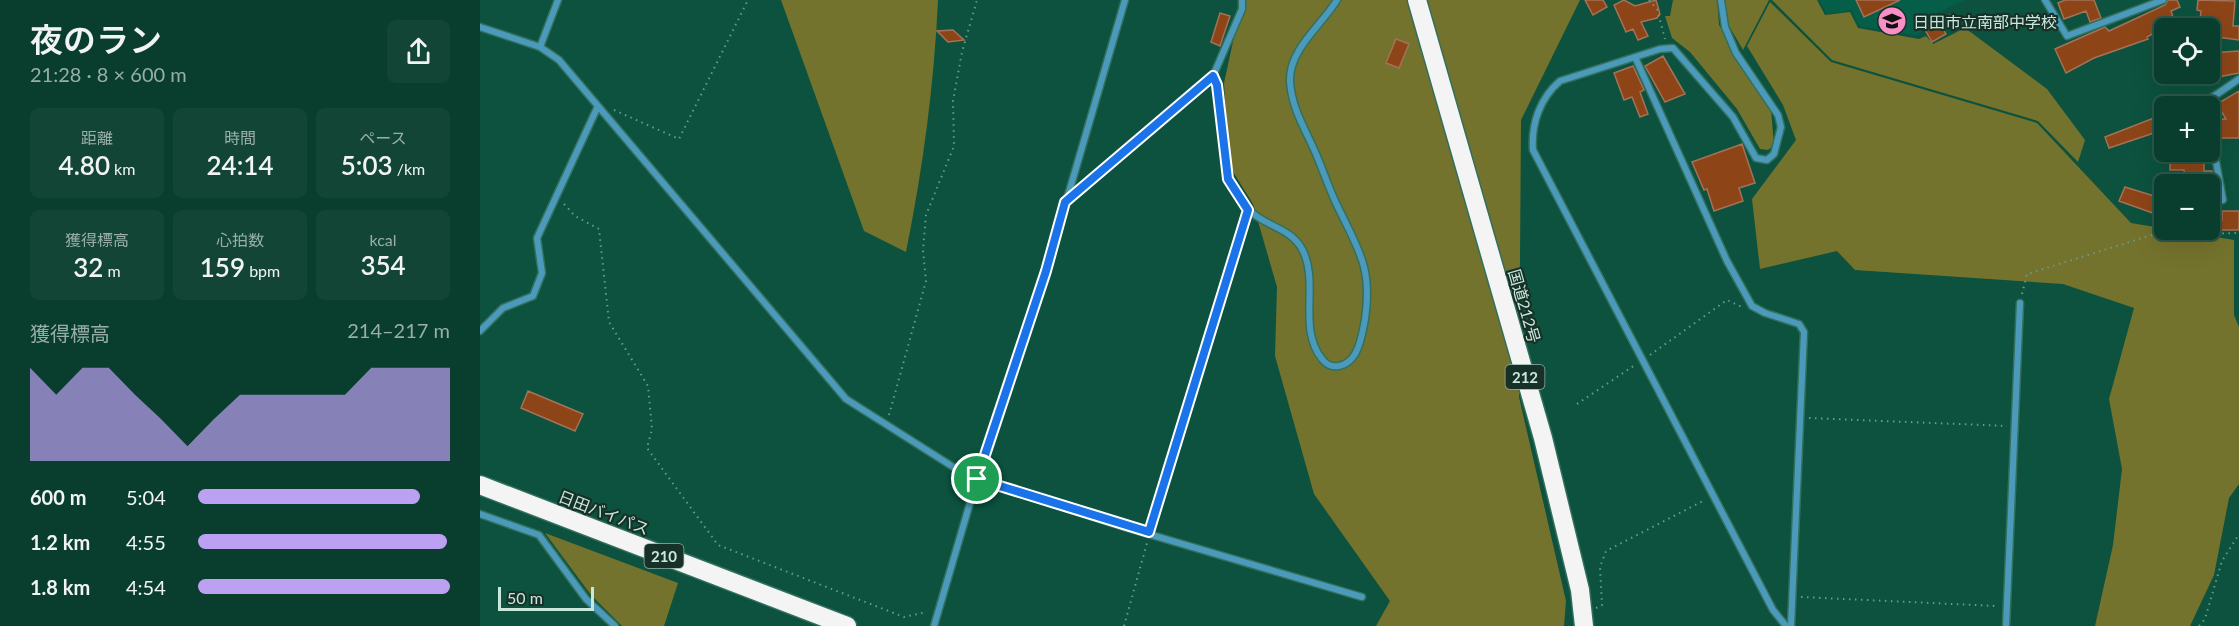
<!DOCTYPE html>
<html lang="ja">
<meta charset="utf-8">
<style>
:root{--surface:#093e2e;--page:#124536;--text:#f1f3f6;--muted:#99aeaa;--line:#29574a;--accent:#bca0f2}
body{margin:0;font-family:Lato,"Noto Sans JP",sans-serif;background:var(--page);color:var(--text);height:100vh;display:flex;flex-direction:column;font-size:22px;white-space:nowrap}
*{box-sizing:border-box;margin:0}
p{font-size:20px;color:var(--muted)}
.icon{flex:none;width:33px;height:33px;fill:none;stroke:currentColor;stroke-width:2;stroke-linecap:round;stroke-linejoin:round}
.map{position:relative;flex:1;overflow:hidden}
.sheet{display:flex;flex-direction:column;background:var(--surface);width:480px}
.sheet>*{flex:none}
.fabs{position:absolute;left:1674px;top:18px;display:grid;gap:12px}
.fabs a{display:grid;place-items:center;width:66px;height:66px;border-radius:9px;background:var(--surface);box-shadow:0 6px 24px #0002,0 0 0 2px var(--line);font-size:30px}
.scale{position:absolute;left:18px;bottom:15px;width:96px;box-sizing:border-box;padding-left:6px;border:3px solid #c9e8db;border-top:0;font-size:16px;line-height:21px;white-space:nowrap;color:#c9e8db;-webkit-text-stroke:4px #173128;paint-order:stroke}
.pin{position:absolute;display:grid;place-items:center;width:51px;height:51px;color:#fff;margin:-26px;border:3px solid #fff;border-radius:50%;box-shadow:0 2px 6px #0007}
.round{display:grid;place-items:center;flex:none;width:63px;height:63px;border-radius:9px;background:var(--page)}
.headline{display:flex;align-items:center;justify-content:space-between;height:102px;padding:0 30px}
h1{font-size:33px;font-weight:600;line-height:45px}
.metrics{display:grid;grid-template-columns:repeat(3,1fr);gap:9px;height:102px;padding:6px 30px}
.metrics div{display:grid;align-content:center;border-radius:9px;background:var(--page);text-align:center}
.metrics b{font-size:26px;font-weight:600}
.metrics small{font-size:16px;font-weight:400}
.metrics p{font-size:16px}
.chart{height:168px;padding:12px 30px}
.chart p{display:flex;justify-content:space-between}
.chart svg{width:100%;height:108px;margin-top:6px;fill:var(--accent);opacity:.7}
ul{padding:0 30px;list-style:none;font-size:20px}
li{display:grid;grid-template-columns:96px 72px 1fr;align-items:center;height:45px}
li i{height:15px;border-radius:8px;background:var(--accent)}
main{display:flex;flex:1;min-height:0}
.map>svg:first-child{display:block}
</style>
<main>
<section class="sheet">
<div class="headline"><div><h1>夜のラン</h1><p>21:28 · 8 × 600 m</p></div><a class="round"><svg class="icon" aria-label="share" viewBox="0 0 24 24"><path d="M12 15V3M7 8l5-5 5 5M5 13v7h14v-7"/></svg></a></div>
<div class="metrics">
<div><p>距離</p><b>4.80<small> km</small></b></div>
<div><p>時間</p><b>24:14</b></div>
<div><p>ペース</p><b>5:03<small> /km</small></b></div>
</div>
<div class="metrics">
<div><p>獲得標高</p><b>32<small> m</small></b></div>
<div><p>心拍数</p><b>159<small> bpm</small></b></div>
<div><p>kcal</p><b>354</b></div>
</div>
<div class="chart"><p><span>獲得標高</span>214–217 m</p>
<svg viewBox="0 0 160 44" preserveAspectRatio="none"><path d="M0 44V6L10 17L20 6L30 6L40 17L50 27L60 38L70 27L80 17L90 17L100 17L110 17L120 17L130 6L140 6L150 6L160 6V44z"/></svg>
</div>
<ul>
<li><b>600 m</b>5:04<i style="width:88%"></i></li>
<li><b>1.2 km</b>4:55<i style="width:99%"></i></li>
<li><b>1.8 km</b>4:54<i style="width:100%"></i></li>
</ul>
</section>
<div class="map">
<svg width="1759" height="626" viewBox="0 0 1759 626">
<rect width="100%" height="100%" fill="#0c523e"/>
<!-- built -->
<path fill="#055e47" d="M1339,0H1486L1452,15L1438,36L1379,26L1371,10L1347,14Z"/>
<!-- green -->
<path fill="#74732d" d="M301,0H458C454,86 443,168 426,252L384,231Z
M762,0H1100L1041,120L1039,397L1086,601L1084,626H896L910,601L834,494L795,356L797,287L773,204L752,170L746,118L744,83Z
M1193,0H1237L1239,25L1291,110L1294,145L1288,150L1280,149L1257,109L1210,52L1192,38L1185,16H1190Z
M1245,0H1289L1263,50L1249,26Z
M1292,0H1337L1345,15L1370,12L1378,28L1439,39L1446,36L1453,44L1485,28L1567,89L1605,140L1598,162L1558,121L1352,60Z
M1290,2L1351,62L1557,123L1651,223L1754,240V315L1759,327V484L1749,498L1734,575L1710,626H1615L1633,545L1642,469L1629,399L1654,308L1583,284L1375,270L1357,251L1280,269L1272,199L1316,140L1303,105L1267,46Z
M65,533L198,583L184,626H142L111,595Z"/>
<!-- building -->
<path fill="#8d4517" stroke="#a37258" stroke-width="1.5" d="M1105,0H1123L1127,7L1113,15Z
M1144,0L1155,6L1176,0L1180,14L1177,18L1161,22L1168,36L1158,40L1153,29L1146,32L1134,5Z
M1376,0H1420L1384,17Z
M1585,0H1614L1621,18L1610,22L1606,11L1584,19L1578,3Z
M1688,0H1697L1700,7L1691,11L1695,23L1679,30L1667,37L1668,39L1614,58L1586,73L1575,49L1625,27L1629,31L1685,5Z
M1718,0L1755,1L1753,26H1759V40L1730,36V28H1719L1721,11L1717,10Z
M740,13L750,16L740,46L731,42Z
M1472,14L1476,22L1463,29L1466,34L1452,42L1444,28Z
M473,30L484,40L468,42L457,31Z
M916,39L929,44L919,68L906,63Z
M1759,51V73L1733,78L1730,53Z
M1183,56L1205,94L1185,102L1165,66Z
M1153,66L1164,90L1160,92L1168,114L1160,117L1152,97L1144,100L1134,73Z
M1759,91V138H1737V119H1746L1737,104Z
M1684,114V134L1675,137L1674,133L1629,148L1625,137Z
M1262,144L1275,183L1259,188L1263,201L1234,211L1227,189L1224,190L1212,162Z
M1690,152H1724V171H1732L1733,184H1705L1704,170H1690Z
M1645,187L1684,199L1681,216L1639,201Z
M1742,211H1759V230H1730V217L1742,220Z
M48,391L103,414L95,431L41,408Z"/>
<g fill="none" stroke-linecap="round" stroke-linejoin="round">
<!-- street casing -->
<g stroke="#32705d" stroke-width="9">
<path id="street" d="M1241,0L1245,27L1256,53L1298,115L1301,127L1294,154L1287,160L1276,158L1253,117L1193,48L1180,49L1080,81C1060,98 1051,124 1053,150L1293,610L1306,626
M1565,0L1587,36L1683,0
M0,27L60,47L79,60L366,399L489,477L648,528L882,597
M60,47L78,0
M1155,57L1247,261L1272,306L1285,313L1319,324L1324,332L1311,626
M733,76L737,85L748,179C753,190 760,201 768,209C783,226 810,227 822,249C840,282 817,328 842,359C852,372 868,366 875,354C881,344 883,330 885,319C893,266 877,248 856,203C847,184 841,164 832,145C822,124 811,104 810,81C809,49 842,25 857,0
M1725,106L1724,103L1759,79
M1730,128L1743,200L1730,202
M1682,143L1684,142
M585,202L733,76L762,9V0
M0,331L23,308L53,296L62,273L57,238L118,106
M0,514L59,535L106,599L135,626
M454,626L497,479L566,271L645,0
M1526,626L1540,303"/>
</g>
<!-- highway casing -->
<g stroke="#32705d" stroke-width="21">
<path id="highway" d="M937,0L1063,438L1100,590L1104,626
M0,485L367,626"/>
</g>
<!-- path -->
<path stroke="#689b8a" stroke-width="2" stroke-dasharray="1.5 4.5" stroke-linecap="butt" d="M1169,0L1177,9L1185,39
M134,110L199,139L268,0
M84,204L95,216L119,229L129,322L168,386L172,429L167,448L238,545L424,617L447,612
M1542,294L1547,274L1672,235L1759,233
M1170,355L1247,300L1262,307
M1097,404L1155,365
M409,415L446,281L443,250L446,215L474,146L473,101L482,52L497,0
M1329,418L1527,426
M672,526L766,218
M1321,597L1516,606
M1116,608L1122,605L1120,567L1126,551L1225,500
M644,626L667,543
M1719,626L1725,619L1742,561L1759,534"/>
<!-- street -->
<use href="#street" stroke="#4c9abb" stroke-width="6"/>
<!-- highway -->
<use href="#highway" stroke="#f4f4f4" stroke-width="18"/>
</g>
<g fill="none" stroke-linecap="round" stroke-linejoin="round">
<!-- route casing -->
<g stroke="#fff" stroke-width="12">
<path id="route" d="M733,76L737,85L748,179L768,210L669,532L497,479L566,271L585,202Z"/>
</g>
<!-- route -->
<use href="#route" stroke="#1a73e8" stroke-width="8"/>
</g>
<!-- icons -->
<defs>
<g id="school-disc" transform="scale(1.5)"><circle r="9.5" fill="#fa8fc7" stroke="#173128"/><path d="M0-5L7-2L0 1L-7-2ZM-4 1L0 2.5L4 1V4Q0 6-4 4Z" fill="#111"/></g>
</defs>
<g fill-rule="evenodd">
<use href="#school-disc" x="1412" y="21"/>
</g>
<g text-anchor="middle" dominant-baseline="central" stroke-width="4.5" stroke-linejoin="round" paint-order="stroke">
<!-- shield labels -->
<g fill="#173128" stroke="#94b1a5" stroke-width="1.5">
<rect x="1025.5" y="365" width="39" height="24" rx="4.5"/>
<rect x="164.5" y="544" width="39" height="24" rx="4.5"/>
</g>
<g font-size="15" font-weight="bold" fill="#c9e8db">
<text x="1045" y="377">212</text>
<text x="184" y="556">210</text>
</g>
<!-- poi labels -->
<g font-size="16" fill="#c9e8db" stroke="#173128" text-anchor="start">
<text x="1433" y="21">日田市立南部中学校</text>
</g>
<!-- street labels -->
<g font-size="16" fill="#c9e8db" stroke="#173128">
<text transform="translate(1045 306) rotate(74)">国道212号</text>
<text transform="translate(124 512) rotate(21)">日田バイパス</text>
</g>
</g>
</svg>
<div class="fabs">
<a><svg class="icon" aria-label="locate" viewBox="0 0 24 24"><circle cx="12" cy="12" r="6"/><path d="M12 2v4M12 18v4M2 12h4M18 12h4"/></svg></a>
<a>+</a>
<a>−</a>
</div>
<div class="scale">50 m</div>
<div class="pin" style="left:497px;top:479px;background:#1e9e55"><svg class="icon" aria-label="arrive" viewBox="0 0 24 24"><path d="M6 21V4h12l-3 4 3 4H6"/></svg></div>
</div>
</main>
